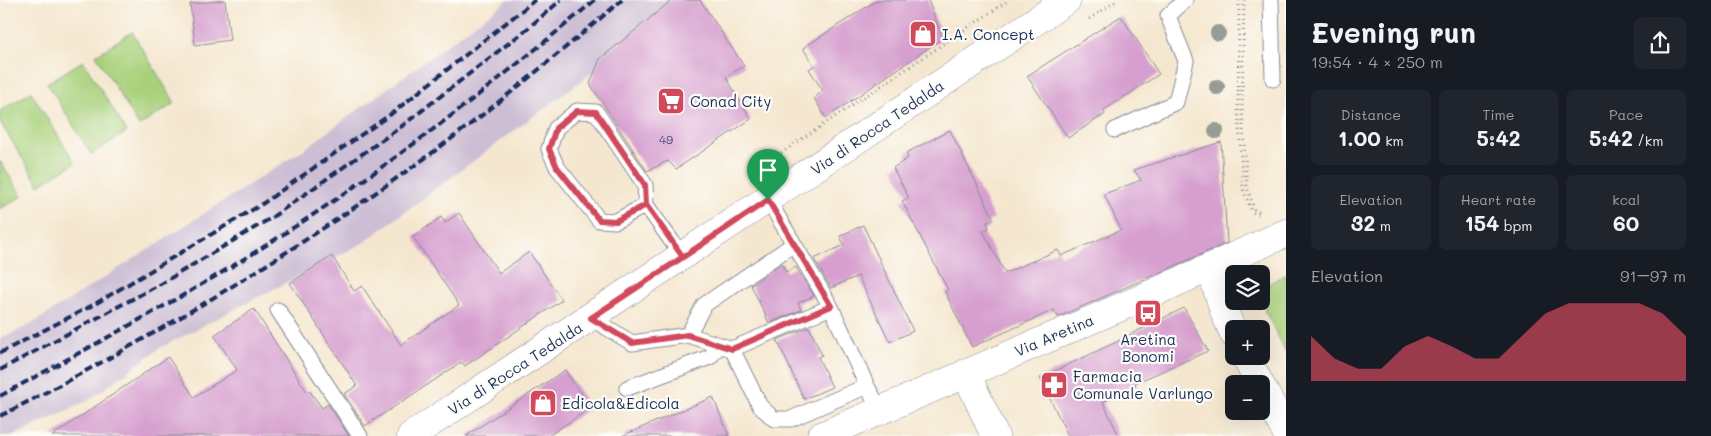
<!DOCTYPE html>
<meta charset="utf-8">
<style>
:root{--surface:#171b24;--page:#20242c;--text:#f1f3f6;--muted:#9ea1a6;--accent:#d1495b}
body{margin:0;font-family:Mali,sans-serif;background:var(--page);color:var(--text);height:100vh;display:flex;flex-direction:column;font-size:19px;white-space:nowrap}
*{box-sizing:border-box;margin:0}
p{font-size:16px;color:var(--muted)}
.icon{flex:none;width:28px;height:28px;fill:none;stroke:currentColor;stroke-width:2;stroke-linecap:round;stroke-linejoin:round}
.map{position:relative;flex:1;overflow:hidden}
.details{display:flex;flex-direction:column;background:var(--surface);width:425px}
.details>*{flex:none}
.buttons{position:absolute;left:1225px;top:265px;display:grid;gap:10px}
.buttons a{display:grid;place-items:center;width:45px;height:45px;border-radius:8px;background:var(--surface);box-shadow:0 5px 20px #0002;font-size:25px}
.pin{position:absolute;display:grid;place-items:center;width:42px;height:42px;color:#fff;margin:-51px -21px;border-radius:50% 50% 50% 0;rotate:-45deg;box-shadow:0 0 5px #0007}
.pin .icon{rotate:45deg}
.round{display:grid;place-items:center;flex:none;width:52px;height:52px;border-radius:8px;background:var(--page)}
.headline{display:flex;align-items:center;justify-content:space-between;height:85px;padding:0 25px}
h1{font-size:28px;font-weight:700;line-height:38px}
.stats{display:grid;grid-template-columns:repeat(3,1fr);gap:8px;height:85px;padding:5px 25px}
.stats div{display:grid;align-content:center;border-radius:8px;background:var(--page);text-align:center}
.stats b{font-size:21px;font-weight:700}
.stats small{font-size:14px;font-weight:400}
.stats p{font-size:14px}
.chart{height:140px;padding:10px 25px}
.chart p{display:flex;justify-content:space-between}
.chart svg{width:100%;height:90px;margin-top:5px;fill:var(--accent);opacity:.7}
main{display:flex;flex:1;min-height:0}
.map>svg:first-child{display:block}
</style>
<main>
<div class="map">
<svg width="1286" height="436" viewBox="0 0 1286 436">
<rect width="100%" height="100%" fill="#fdfcf7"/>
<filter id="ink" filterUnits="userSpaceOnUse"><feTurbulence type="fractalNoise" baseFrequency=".02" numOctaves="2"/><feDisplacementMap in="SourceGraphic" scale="10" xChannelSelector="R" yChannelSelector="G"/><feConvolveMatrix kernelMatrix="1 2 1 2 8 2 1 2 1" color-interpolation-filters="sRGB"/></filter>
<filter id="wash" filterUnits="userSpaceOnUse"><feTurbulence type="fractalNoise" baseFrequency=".0096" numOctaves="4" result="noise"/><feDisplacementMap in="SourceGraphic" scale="20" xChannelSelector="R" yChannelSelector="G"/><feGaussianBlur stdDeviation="1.12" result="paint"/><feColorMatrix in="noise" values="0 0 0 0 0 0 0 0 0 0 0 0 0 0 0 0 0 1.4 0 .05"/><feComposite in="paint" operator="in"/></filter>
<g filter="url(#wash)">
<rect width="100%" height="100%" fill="#f5e7cf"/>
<!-- industrial -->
<path fill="#ccbed4" d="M508,0H680L604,64L363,243L160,348L89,400L13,436H0V339L32,324L303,150Z"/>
<!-- green -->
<path fill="#a9d17b" stroke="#62806c" d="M132,32L175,103L139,126L96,55Z
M83,61L127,132L91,154L47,83Z
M31,92L75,163L39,185L0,122V111Z
M0,161L22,196L0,209Z
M1286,274V352L1265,311L1263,287Z"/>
<g id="blocks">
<!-- building -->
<path fill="#d69fcf" d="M225,0L230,40L195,45L190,4Z
M672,0H700L744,66L726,77L751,119L676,169L668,161L647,171L590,84L600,59Z
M877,0H928L943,38L826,118L814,98L823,91L809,69L814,66L803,48Z
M1121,16L1159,74L1103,111L1105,114L1068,138L1027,76Z
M950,130L994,219L987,222L989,228L983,231L1005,273L1058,250L1061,256L1121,230L1104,194L1141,180L1134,170L1221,142L1227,243L1058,317L1054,310L972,347L945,292L948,290L902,201L909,198L893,168L908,158L906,153Z
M459,213L499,273L529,252L562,300L465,366L462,362L365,426L344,394L357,386L290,283L332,256L354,291L362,286L401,345L459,305L413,237L441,217L445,223Z
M863,225L913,331L890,342L858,276L831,288L814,259L844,245L840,236Z
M782,263L786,272L796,267L814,296L798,303L801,310L769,323L751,285Z
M1184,308L1208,351L1135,383L1136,386L1103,402L1119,436H1068L1040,378L1129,336V335Z
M254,309L307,392L309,390L322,408L328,404L349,436H52L168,357L194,397L237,370L214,335Z
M809,327L822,355L818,357L832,387L804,399L777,340Z
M565,370L591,408L548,436H466Z
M713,397L729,436H622Z"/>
</g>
</g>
<g filter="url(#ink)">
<use href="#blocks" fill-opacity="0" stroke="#888b96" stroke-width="1"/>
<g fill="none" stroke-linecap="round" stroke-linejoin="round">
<!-- service casing -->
<g stroke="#888b96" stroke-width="17">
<path id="service" d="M1271,0L1273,79
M1115,130L1176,102L1186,61L1168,16L1185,0
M646,205L616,221L599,220L557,167L549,149L556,128L577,111L596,112L645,185L646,205L683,257
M794,244L831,307
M278,310L360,436
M591,318L632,343L688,335L704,305L794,244L768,200
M688,335L732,349L760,406L774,419H791L867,386L880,410
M732,349L831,307L867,386
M627,388L710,357L720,345"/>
</g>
<!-- minor casing -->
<g stroke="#888b96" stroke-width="29">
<path id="minor" d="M1210,267L1225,314L1234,334
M1245,356L1260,384
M966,373L995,436
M1261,386L1286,432
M821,436L1142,298L1286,233"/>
</g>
<!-- tertiary casing -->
<g stroke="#888b96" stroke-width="29">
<path id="tertiary" d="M411,436L1067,0"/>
</g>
<!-- path -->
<path stroke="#888b96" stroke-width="3" stroke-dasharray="1 4" stroke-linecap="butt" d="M1239,0L1238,110L1243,189L1252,212L1258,215
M1244,0L1242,110L1247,187L1254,209L1261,213
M1089,19L1118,0
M781,153L1009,0"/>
<!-- service -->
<use href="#service" stroke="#fff" stroke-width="15"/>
<!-- minor -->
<use href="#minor" stroke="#fff" stroke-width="28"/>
<!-- tertiary -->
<use href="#tertiary" stroke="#fff" stroke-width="28"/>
<!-- rail -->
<path stroke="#1b2f5e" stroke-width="4" stroke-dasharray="8 4" stroke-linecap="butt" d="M0,353L95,304L262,204L391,114L535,0
M0,370L164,282L271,218L402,126L527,29L561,0
M0,396C95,344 191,294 282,235C391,165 495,84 595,0
M0,416C148,341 290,255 425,158C493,109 558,54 622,0"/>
</g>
<!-- trees -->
<g fill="#959d96">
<circle cx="1218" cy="33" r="8"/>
<circle cx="1217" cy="87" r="8"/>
<circle cx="1216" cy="131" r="8"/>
</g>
</g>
<g fill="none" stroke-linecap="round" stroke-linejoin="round" filter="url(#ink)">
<!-- route casing -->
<g stroke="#fff" stroke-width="10">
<path id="route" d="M768,200L683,257L646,205L645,185L596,112L577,111L556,128L549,149L557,167L599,220L616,221L646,205L683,257L591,318L632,343L688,335L732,349L831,306L768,200"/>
</g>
<!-- route -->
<use href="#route" stroke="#d1495b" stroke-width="6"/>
</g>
<!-- icons -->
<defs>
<g id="shop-square" transform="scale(1.4375)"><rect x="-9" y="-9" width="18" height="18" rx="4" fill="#d1495b" stroke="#fdfcf7"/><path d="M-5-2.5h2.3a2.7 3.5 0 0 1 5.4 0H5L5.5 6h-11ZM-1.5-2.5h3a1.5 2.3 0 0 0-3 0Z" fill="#fff"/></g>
<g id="supermarket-square" transform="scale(1.4375)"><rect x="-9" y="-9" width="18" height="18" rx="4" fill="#d1495b" stroke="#fdfcf7"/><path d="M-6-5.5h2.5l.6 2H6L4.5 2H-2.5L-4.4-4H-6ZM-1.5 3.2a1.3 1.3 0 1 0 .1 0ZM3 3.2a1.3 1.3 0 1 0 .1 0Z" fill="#fff"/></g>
<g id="bus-square" transform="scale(1.4375)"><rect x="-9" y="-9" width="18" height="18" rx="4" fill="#d1495b" stroke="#fdfcf7"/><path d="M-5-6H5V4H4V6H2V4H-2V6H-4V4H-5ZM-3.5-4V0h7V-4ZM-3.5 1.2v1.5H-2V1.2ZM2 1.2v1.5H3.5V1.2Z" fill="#fff"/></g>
<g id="pharmacy-square" transform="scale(1.4375)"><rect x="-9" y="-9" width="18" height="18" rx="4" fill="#d1495b" stroke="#fdfcf7"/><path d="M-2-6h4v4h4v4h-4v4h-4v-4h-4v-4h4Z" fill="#fff"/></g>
</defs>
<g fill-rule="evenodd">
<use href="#shop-square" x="923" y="34"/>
<use href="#supermarket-square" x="671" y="101"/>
<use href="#bus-square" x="1148" y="313"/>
<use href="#pharmacy-square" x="1054" y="385"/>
<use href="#shop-square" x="543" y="403"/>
</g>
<g text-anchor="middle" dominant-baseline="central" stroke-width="4.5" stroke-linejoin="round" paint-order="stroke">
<!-- number labels -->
<g font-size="12" fill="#4a4b7a">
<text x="666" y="139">49</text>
</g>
<!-- poi labels -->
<g font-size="15" fill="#1b2f5e" stroke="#fdfcf7" text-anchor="start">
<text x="942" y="34">I.A. Concept</text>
<text x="690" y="101">Conad City</text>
<text x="1148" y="339" text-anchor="middle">Aretina<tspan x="1148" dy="17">Bonomi</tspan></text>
<text x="1073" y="376">Farmacia<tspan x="1073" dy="17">Comunale Varlungo</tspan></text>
<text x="562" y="403">Edicola&amp;Edicola</text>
</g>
<!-- street labels -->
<g font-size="15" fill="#1b2f5e" stroke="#fdfcf7">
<text transform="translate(877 127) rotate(-34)">Via di Rocca Tedalda</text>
<text transform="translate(1054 335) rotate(-23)">Via Aretina</text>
<text transform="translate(515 368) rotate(-33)">Via di Rocca Tedalda</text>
</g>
</g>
</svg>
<div class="buttons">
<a><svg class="icon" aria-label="layers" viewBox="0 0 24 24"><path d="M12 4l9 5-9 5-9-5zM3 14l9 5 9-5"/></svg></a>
<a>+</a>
<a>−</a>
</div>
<div class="pin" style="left:768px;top:200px;background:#1e9e55"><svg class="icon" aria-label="arrive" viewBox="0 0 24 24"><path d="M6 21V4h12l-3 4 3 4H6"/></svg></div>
</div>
<section class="details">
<div class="headline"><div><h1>Evening run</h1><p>19:54 · 4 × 250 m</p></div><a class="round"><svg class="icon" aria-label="share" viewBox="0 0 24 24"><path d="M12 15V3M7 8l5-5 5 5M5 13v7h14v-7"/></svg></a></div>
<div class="stats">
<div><p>Distance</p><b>1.00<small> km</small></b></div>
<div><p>Time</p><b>5:42</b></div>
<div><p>Pace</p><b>5:42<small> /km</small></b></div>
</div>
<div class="stats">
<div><p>Elevation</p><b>32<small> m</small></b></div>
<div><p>Heart rate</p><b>154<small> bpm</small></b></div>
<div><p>kcal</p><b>60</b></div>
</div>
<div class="chart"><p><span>Elevation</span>91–97 m</p>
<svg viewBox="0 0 160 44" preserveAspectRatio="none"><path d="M0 44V22L10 33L20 38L30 38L40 27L50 22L60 27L70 33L80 33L90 22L100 11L110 6L120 6L130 6L140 6L150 11L160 22V44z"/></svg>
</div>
</section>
</main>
